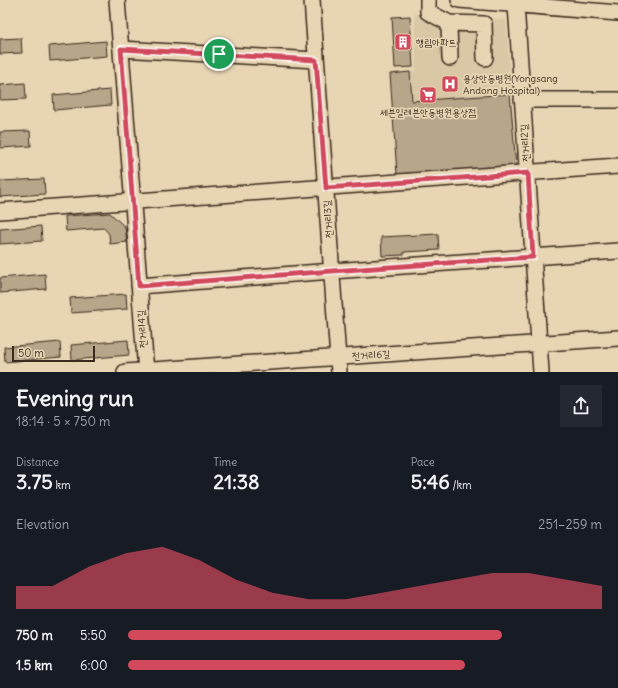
<!DOCTYPE html>
<meta charset="utf-8">
<style>
:root{--surface:#171b24;--page:#242831;--text:#f1f3f6;--muted:#9ea1a6;--accent:#d1495b}
body{margin:0;font-family:Delius,"Poor Story",sans-serif;background:var(--page);color:var(--text);height:100vh;display:flex;flex-direction:column;font-size:15px;white-space:nowrap}
*{box-sizing:border-box;margin:0}
p{font-size:13px;color:var(--muted)}
.icon{flex:none;width:22px;height:22px;fill:none;stroke:currentColor;stroke-width:2;stroke-linecap:round;stroke-linejoin:round}
.map{position:relative;height:372px;overflow:hidden}
.sheet{display:flex;flex-direction:column;background:var(--surface);flex:1}
.sheet>*{flex:none}
.scale{position:absolute;left:12px;bottom:10px;width:83px;box-sizing:border-box;padding-left:4px;border:2px solid #3b2a1e;border-top:0;font-size:11px;line-height:14px;white-space:nowrap;color:#3b2a1e;-webkit-text-stroke:3px #e8d5b3;paint-order:stroke}
.pin{position:absolute;display:grid;place-items:center;width:34px;height:34px;color:#fff;margin:-17px;border:2px solid #fff;border-radius:50%;box-shadow:0 1px 4px #0007}
.round{display:grid;place-items:center;flex:none;width:42px;height:42px;border-radius:0px;background:var(--page)}
.headline{display:flex;align-items:center;justify-content:space-between;height:68px;padding:0 16px}
h1{font-size:22px;font-weight:700;line-height:30px}
.stats{display:grid;grid-template-columns:repeat(3,1fr);gap:6px;height:68px;padding:4px 16px}
.stats div{display:grid;align-content:center}
.stats b{font-size:20px;font-weight:700}
.stats small{font-size:11px;font-weight:400}
.stats p{font-size:11px}
.chart{height:112px;padding:8px 16px}
.chart p{display:flex;justify-content:space-between}
.chart svg{width:100%;height:72px;margin-top:4px;fill:var(--accent);opacity:.7}
ul{padding:0 16px;list-style:none;font-size:13px}
li{display:grid;grid-template-columns:64px 48px 1fr;align-items:center;height:30px}
li i{height:10px;border-radius:5px;background:var(--accent)}
.map>svg:first-child{display:block}
</style>
<div class="map">
<svg width="618" height="372" viewBox="0 0 618 372">
<rect width="100%" height="100%" fill="#e8d5b3"/>
<filter id="ink" filterUnits="userSpaceOnUse"><feTurbulence type="fractalNoise" baseFrequency=".025" numOctaves="2"/><feDisplacementMap in="SourceGraphic" scale="8" xChannelSelector="R" yChannelSelector="G"/><feConvolveMatrix kernelMatrix="1 2 1 2 8 2 1 2 1" color-interpolation-filters="sRGB"/></filter>
<g filter="url(#ink)">
<!-- built -->
<path fill="#d9c7a6" d="M415,14L506,20L516,166L397,174L390,74L416,71Z"/>
<!-- building -->
<path fill="#b7a689" stroke="#3b2a1e" d="M410,16L413,67L395,68L392,17Z
M21,38L22,53L0,54V39Z
M106,41L107,56L50,61L49,46Z
M410,72L412,101L510,94L516,166L397,174L390,74Z
M25,83L26,99L0,100V85Z
M110,90L111,105L54,110L53,95Z
M30,131L31,146L0,148V132Z
M44,179L45,194L0,197V181Z
M110,213L125,227L127,242L110,244L109,234L104,228L66,231L65,216Z
M41,226L42,241L0,244V229Z
M438,234L439,250L404,252V255L382,256L381,237Z
M45,274L46,289L0,293V278Z
M126,294L127,309L71,313L70,298Z
M128,340L129,355L72,360L71,345Z
M60,342L61,357L5,362L4,347Z"/>
<g fill="none" stroke-linecap="round" stroke-linejoin="round">
<!-- minor casing -->
<g stroke="#3b2a1e" stroke-width="18">
<path id="minor" d="M117,0L146,372
M312,0L339,372
M428,0V12L449,23L484,24L485,58
M459,0L618,13
M516,5L541,372
M449,23L450,58
M121,49L316,60
M522,100H618
M0,211L618,166
M139,286L332,271L618,251
M125,372L618,338"/>
</g>
<!-- minor -->
<use href="#minor" stroke="#e8d5b3" stroke-width="15"/>
</g>
</g>
<g fill="none" stroke-linecap="round" stroke-linejoin="round" filter="url(#ink)">
<!-- route casing -->
<g stroke="#fff" stroke-width="8">
<path id="route" d="M121,49L316,60L326,188L528,173L533,257L332,271L139,286Z"/>
</g>
<!-- route -->
<use href="#route" stroke="#d1495b" stroke-width="5"/>
</g>
<!-- icons -->
<defs>
<g id="building-square" transform="scale(0.9)"><rect x="-9" y="-9" width="18" height="18" rx="4" fill="#d1495b" stroke="#e8d5b3"/><path d="M-4-6H4V6H1V3H-1V6H-4ZM-2.5-4.3h1.7v1.8h-1.7ZM.8-4.3h1.7v1.8H.8ZM-2.5-1h1.7V.8h-1.7ZM.8-1h1.7V.8H.8Z" fill="#fff"/></g>
<g id="hospital-square" transform="scale(0.9)"><rect x="-9" y="-9" width="18" height="18" rx="4" fill="#d1495b" stroke="#e8d5b3"/><path d="M-5-5h3v3.5h4V-5h3V5h-3V1.5h-4V5h-3Z" fill="#fff"/></g>
<g id="supermarket-square" transform="scale(0.9)"><rect x="-9" y="-9" width="18" height="18" rx="4" fill="#d1495b" stroke="#e8d5b3"/><path d="M-6-5.5h2.5l.6 2H6L4.5 2H-2.5L-4.4-4H-6ZM-1.5 3.2a1.3 1.3 0 1 0 .1 0ZM3 3.2a1.3 1.3 0 1 0 .1 0Z" fill="#fff"/></g>
</defs>
<g fill-rule="evenodd">
<use href="#building-square" x="403" y="42"/>
<use href="#hospital-square" x="450" y="84"/>
<use href="#supermarket-square" x="428" y="95"/>
</g>
<g text-anchor="middle" dominant-baseline="central" stroke-width="3.5" stroke-linejoin="round" paint-order="stroke">
<!-- poi labels -->
<g font-size="10" fill="#3b2a1e" stroke="#e8d5b3" text-anchor="start">
<text x="416" y="42">행림아파트</text>
<text x="463" y="78">용상안동병원(Yongsang<tspan x="463" dy="12">Andong Hospital)</tspan></text>
<text x="428" y="112" text-anchor="middle">세븐일레븐안동병원용상점</text>
</g>
<!-- street labels -->
<g font-size="10" fill="#3b2a1e" stroke="#e8d5b3">
<text transform="translate(525 143) rotate(-94)">전거리2길</text>
<text transform="translate(328 219) rotate(-94)">전거리3길</text>
<text transform="translate(142 329) rotate(-94)">전거리4길</text>
<text transform="translate(371 355) rotate(-4)">전거리6길</text>
</g>
</g>
</svg>
<div class="scale">50 m</div>
<div class="pin" style="left:219px;top:54px;background:#1e9e55"><svg class="icon" aria-label="arrive" viewBox="0 0 24 24"><path d="M6 21V4h12l-3 4 3 4H6"/></svg></div>
</div>
<section class="sheet">
<div class="headline"><div><h1>Evening run</h1><p>18:14 · 5 × 750 m</p></div><a class="round"><svg class="icon" aria-label="share" viewBox="0 0 24 24"><path d="M12 15V3M7 8l5-5 5 5M5 13v7h14v-7"/></svg></a></div>
<div class="stats">
<div><p>Distance</p><b>3.75<small> km</small></b></div>
<div><p>Time</p><b>21:38</b></div>
<div><p>Pace</p><b>5:46<small> /km</small></b></div>
</div>
<div class="chart"><p><span>Elevation</span>251–259 m</p>
<svg viewBox="0 0 160 44" preserveAspectRatio="none"><path d="M0 44V30L10 30L20 18L30 10L40 6L50 14L60 26L70 34L80 38L90 38L100 34L110 30L120 26L130 22L140 22L150 26L160 30V44z"/></svg>
</div>
<ul>
<li><b>750 m</b>5:50<i style="width:79%"></i></li>
<li><b>1.5 km</b>6:00<i style="width:71%"></i></li>
</ul>
</section>
